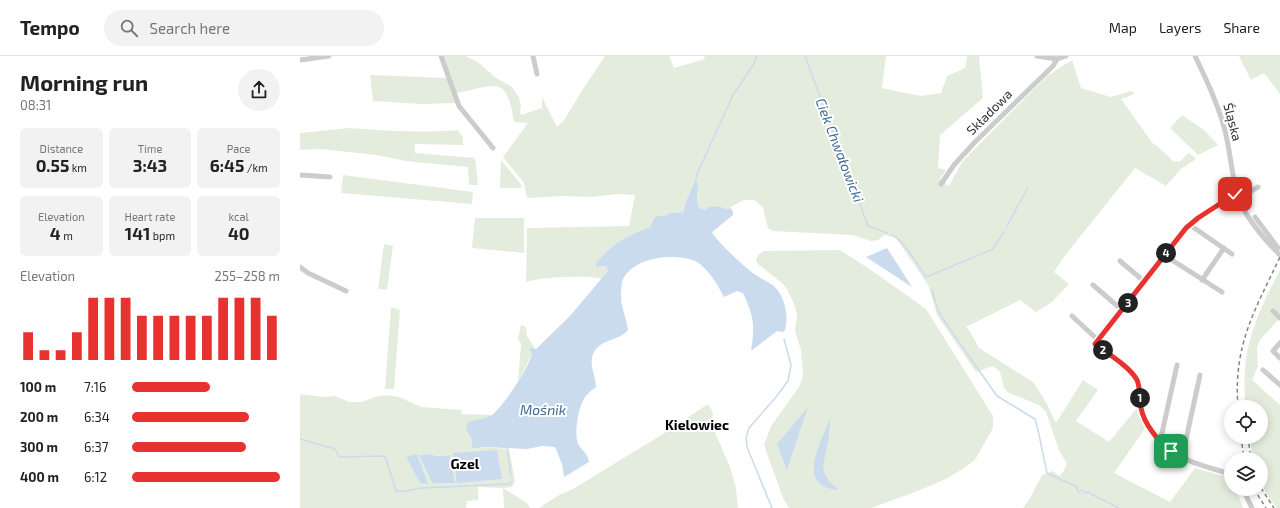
<!DOCTYPE html>
<meta charset="utf-8">
<style>
:root{--surface:#fff;--page:#f2f2f2;--text:#222;--muted:#767676;--line:#e0e0e0;--accent:#e8322f}
body{margin:0;font-family:"Exo 2",sans-serif;background:var(--page);color:var(--text);height:100vh;display:flex;flex-direction:column;font-size:15px;white-space:nowrap}
*{box-sizing:border-box;margin:0}
p{font-size:13px;color:var(--muted)}
.icon{flex:none;width:22px;height:22px;fill:none;stroke:currentColor;stroke-width:2;stroke-linecap:round;stroke-linejoin:round}
.map{position:relative;flex:1;overflow:hidden}
.panel{display:flex;flex-direction:column;background:var(--surface);width:300px}
.panel>*{flex:none}
.fabs{position:absolute;left:924px;top:344px;display:grid;gap:8px}
.fabs a{display:grid;place-items:center;width:44px;height:44px;border-radius:50%;background:var(--surface);box-shadow:0 2px 10px #0003;font-size:20px}
.pin{position:absolute;display:grid;place-items:center;width:34px;height:34px;color:#fff;margin:-17px;border-radius:8px;box-shadow:0 2px 6px #0006}
.km{position:absolute;width:20px;height:20px;margin:-10px;border-radius:50%;background:#222;color:#fff;font-size:11px;line-height:20px;text-align:center}
.round{display:grid;place-items:center;flex:none;width:42px;height:42px;border-radius:21px;background:var(--page)}
.headline{display:flex;align-items:center;justify-content:space-between;height:68px;padding:0 20px}
h1{font-size:22px;font-weight:700;line-height:30px}
.stats{display:grid;grid-template-columns:repeat(3,1fr);gap:6px;height:68px;padding:4px 20px}
.stats div{display:grid;align-content:center;border-radius:6px;background:var(--page);text-align:center}
.stats b{font-size:17px;font-weight:700}
.stats small{font-size:11px;font-weight:400}
.stats p{font-size:11px}
.chart{height:112px;padding:8px 20px}
.chart p{display:flex;justify-content:space-between}
.chart svg{width:100%;height:72px;margin-top:4px;stroke:var(--accent);stroke-width:6}
ul{padding:0 20px;list-style:none;font-size:13px}
li{display:grid;grid-template-columns:64px 48px 1fr;align-items:center;height:30px}
li i{height:10px;border-radius:5px;background:var(--accent)}
header{display:flex;align-items:center;gap:24px;box-sizing:border-box;height:56px;padding:0 20px;background:var(--surface);border-bottom:1px solid var(--line)}
header strong{font-size:19px}
nav{display:flex;gap:22px;margin-inline-start:auto;font-size:14px}
.search{width:280px;height:36px;background:var(--page);display:flex;align-items:center;gap:10px;box-sizing:border-box;padding:0 14px;border-radius:22px;color:var(--muted);font-size:15px}
main{display:flex;flex:1;min-height:0}
.map>svg:first-child{display:block}
</style>
<header>
<strong>Tempo</strong>
<div class="search"><svg class="icon" aria-label="search" viewBox="0 0 24 24"><circle cx="10" cy="10" r="6"/><path d="M15 15l6 6"/></svg>Search here</div>
<nav><a>Map</a><a>Layers</a><a>Share</a></nav>
</header>
<main>
<section class="panel">
<div class="headline"><div><h1>Morning run</h1><p>08:31</p></div><a class="round"><svg class="icon" aria-label="share" viewBox="0 0 24 24"><path d="M12 15V3M7 8l5-5 5 5M5 13v7h14v-7"/></svg></a></div>
<div class="stats">
<div><p>Distance</p><b>0.55<small> km</small></b></div>
<div><p>Time</p><b>3:43</b></div>
<div><p>Pace</p><b>6:45<small> /km</small></b></div>
</div>
<div class="stats">
<div><p>Elevation</p><b>4<small> m</small></b></div>
<div><p>Heart rate</p><b>141<small> bpm</small></b></div>
<div><p>kcal</p><b>40</b></div>
</div>
<div class="chart"><p><span>Elevation</span>255–258 m</p>
<svg viewBox="0 0 160 44" preserveAspectRatio="none"><path d="M5 44V27M15 44V38M25 44V38M35 44V27M45 44V6M55 44V6M65 44V6M75 44V17M85 44V17M95 44V17M105 44V17M115 44V17M125 44V6M135 44V6M145 44V6M155 44V17"/></svg>
</div>
<ul>
<li><b>100 m</b>7:16<i style="width:53%"></i></li>
<li><b>200 m</b>6:34<i style="width:79%"></i></li>
<li><b>300 m</b>6:37<i style="width:77%"></i></li>
<li><b>400 m</b>6:12<i style="width:100%"></i></li>
</ul>
</section>
<div class="map">
<svg width="980" height="452" viewBox="0 0 980 452">
<rect width="100%" height="100%" fill="#fff"/>
<!-- green -->
<path fill="#e4eddd" fill-rule="evenodd" d="M143,0H166L179,7L196,22L211,30L219,41L221,50L220,56L221,59L242,52V41L257,71L263,66L283,33L305,0H369L374,12L405,3L404,0H586L582,32L620,40L641,37L647,20L665,12L667,0H679L683,42L640,79L638,112L646,114L640,123L649,130L662,106L747,20L772,4L781,32L811,41L831,35L835,38L821,43L854,89L855,88L874,106L876,105L879,106L889,97L896,103L881,113L866,130L835,112L763,202L754,216L769,228L752,246L736,256L720,244L666,271L669,274L679,292L733,326L746,346L756,367L783,324L798,334L776,365L809,386L837,352L846,371L814,417L870,446L895,412L931,422V433H936L943,452H723L730,442L742,419L753,415L759,420L763,416L767,408L759,394L746,356L739,349L709,337L704,332L700,316L693,310L676,316L637,259L629,231L624,223L596,182L585,179L578,184L571,185L552,179L472,175L468,172L463,152L455,144H444L427,153C419,150 414,149 406,155L398,152L397,147L398,127L395,125L386,145L383,156L370,157L364,160H358L352,166L350,171C336,176 324,182 312,191C306,195 301,202 296,207V211L306,210L308,215L302,223C286,219 243,221 226,226L227,172L329,170L335,139L317,138L291,141L263,140L227,142L224,127L203,101L228,67L214,66C206,17 197,30 156,37Z
M939,0H980V38L964,17L951,24Z
M70,19L147,22L156,47L122,48L73,45Z
M882,59L904,74L918,89L898,99L870,72Z
M50,72C86,75 122,77 158,74L163,82V89L115,88V97L175,102L178,129H169L168,111L105,105L77,99L20,93L0,94V77Z
M201,104L220,127L222,132H200Z
M43,119L173,136L172,148L41,137Z
M175,162H224V197L172,192Z
M84,188L93,190L87,234L78,233Z
M540,194L571,214L626,253L693,360V372L675,404L664,412L646,423L615,436L571,452H489L483,442L464,389L471,370L499,331L503,320L501,294L495,275L497,258L494,248L487,233L482,227L458,208L456,203L459,198L464,195Z
M980,214V262L960,284L957,291L958,310L952,324L980,349V452H977L969,442L961,428V403H953L950,381H961V351H946C939,297 956,260 980,214Z
M91,251L100,254L94,333H85Z
M221,269L226,271L227,280L236,294L231,292L229,293L232,298L218,326L221,288L218,283Z
M0,338L24,341L35,340L49,346H62L75,341L87,339L99,341L121,351L161,354L162,358L192,359L188,361L169,379L181,392L186,391L209,393L215,425L212,431L203,432L227,447L230,452H204L203,432L178,431V444L167,445L166,452H0ZM127,398L138,400L150,399L132,427L119,399ZM117,399L119,404L120,427L106,401Z
M408,348L413,357L412,364L414,374L430,411L436,432L438,452H239L259,439L273,433L363,378Z"/>
<!-- water -->
<path fill="#c9dbed" d="M395,125L398,127L397,146L399,152L406,154L408,151H414L418,150L427,153L431,152L433,156V159L412,176C417,186 445,212 456,219C461,223 469,226 474,230C485,240 490,263 484,276L477,275L451,295C455,270 454,260 443,237L437,235L424,241C418,229 407,210 393,204C371,197 331,201 322,226C321,229 322,232 321,235C320,251 326,259 328,274C319,286 296,282 292,302C290,311 296,322 296,331C291,335 285,339 283,345C278,353 274,379 278,388C282,395 288,397 289,406L264,421L262,408L255,391L242,390L227,393L186,391L172,392V383L169,379L166,372L168,366C175,364 186,363 192,359C204,349 228,313 232,298L229,293L231,292L236,293L269,261L308,215L306,210L296,211V207C301,202 306,195 312,191C323,182 336,176 350,171L354,162L358,160H364L370,157L383,156L386,145Z
M587,192L612,231L566,201Z
M508,351L487,414L477,388Z
M530,362L529,381L523,410L525,418L529,425L539,434C494,431 521,387 530,362Z
M197,394L202,423L157,427L153,397Z
M117,398L128,428L120,427L106,401Z
M127,398L138,400L150,399L155,427H132L119,399Z"/>
<g fill="none" stroke-linecap="round" stroke-linejoin="round">
<!-- stream -->
<path stroke="#c9dbed" stroke-width="1.5" d="M505,0L568,170L587,177
M395,127L398,116L433,39L454,8L457,0
M707,170L728,131
M592,179C603,183 619,210 626,221L693,193L704,176
M632,234L638,254L645,266L697,340L735,363L738,374L747,417L777,431V434L779,436L782,434L786,437L789,436L791,438L819,452
M0,383L35,393L39,401L85,400L96,435H104L108,436L109,434L123,432L209,428L212,426
M207,391L211,420
M472,452L447,391L446,382L449,372L476,341L488,325L491,309L484,283"/>
<!-- minor -->
<path stroke="#ccc" stroke-width="5" d="M141,0L159,50L193,92
M233,0L237,18
M737,0L757,3L766,0
M895,0C906,23 917,46 924,71C930,92 931,115 937,137C943,159 964,183 980,199
M0,4L29,0
M0,119L30,121
M641,128L654,109L674,87L753,10L757,3
M939,142L958,131
M955,161L978,192L975,194
M890,169L932,198
M864,199L922,236
M820,205L845,226
M0,211L8,217L46,235
M902,224L924,192
M793,229L822,254
M973,255L980,262
M772,260L798,284
M980,287L973,295L980,302
M963,314L980,329
M859,382L862,377L877,309
M882,402L900,319
M931,418C900,409 875,405 855,377C851,372 846,366 843,359C838,347 842,332 835,321C826,309 807,297 795,288L886,172L898,162L937,137
M943,433L952,452"/>
<!-- rail -->
<path stroke="#848484" stroke-width="1.5" stroke-dasharray="4 3" stroke-linecap="butt" d="M938,351C933,289 955,254 980,201
M941,381L944,403
M948,381L951,403
M961,432L974,452
M954,433L966,452"/>
</g>
<g fill="none" stroke-linecap="round" stroke-linejoin="round">
<!-- route casing -->
<g stroke="#fff" stroke-width="8">
<path id="route" d="M871,395C858,385 844,368 841,352C839,343 841,333 837,324C830,311 807,297 795,288L886,172L898,162L935,138"/>
</g>
<!-- route -->
<use href="#route" stroke="#e8322f" stroke-width="5"/>
</g>
<g text-anchor="middle" dominant-baseline="central" stroke-width="4" stroke-linejoin="round" paint-order="stroke">
<!-- street labels -->
<g font-size="13" fill="#2f2f2f" stroke="#fff">
<text transform="translate(689 56) rotate(-45)">Składowa</text>
<text transform="translate(933 66) rotate(75)">Śląska</text>
</g>
<!-- water labels -->
<g font-size="14" font-style="italic" fill="#3b6993" stroke="#fff">
<text transform="translate(540 94) rotate(69)">Ciek Chwałowicki</text>
<text x="243" y="353">Mośnik</text>
</g>
<!-- neighbourhood labels -->
<g font-size="14" font-weight="bold" fill="#000" stroke="#fff">
<text x="397" y="368">Kielowiec</text>
<text x="165" y="407">Gzel</text>
</g>
</g>
</svg>
<div class="fabs">
<a><svg class="icon" aria-label="locate" viewBox="0 0 24 24"><circle cx="12" cy="12" r="6"/><path d="M12 2v4M12 18v4M2 12h4M18 12h4"/></svg></a>
<a><svg class="icon" aria-label="layers" viewBox="0 0 24 24"><path d="M12 4l9 5-9 5-9-5zM3 14l9 5 9-5"/></svg></a>
</div>
<div class="pin" style="left:871px;top:395px;background:#1e9e55"><svg class="icon" aria-label="arrive" viewBox="0 0 24 24"><path d="M6 21V4h12l-3 4 3 4H6"/></svg></div>
<div class="pin" style="left:935px;top:138px;background:#d93025"><svg class="icon" aria-label="check" viewBox="0 0 24 24"><path d="M5 12l5 5 9-10"/></svg></div>
<b class="km" style="left:840px;top:342px">1</b>
<b class="km" style="left:803px;top:294px">2</b>
<b class="km" style="left:828px;top:247px">3</b>
<b class="km" style="left:866px;top:197px">4</b>
</div>
</main>
